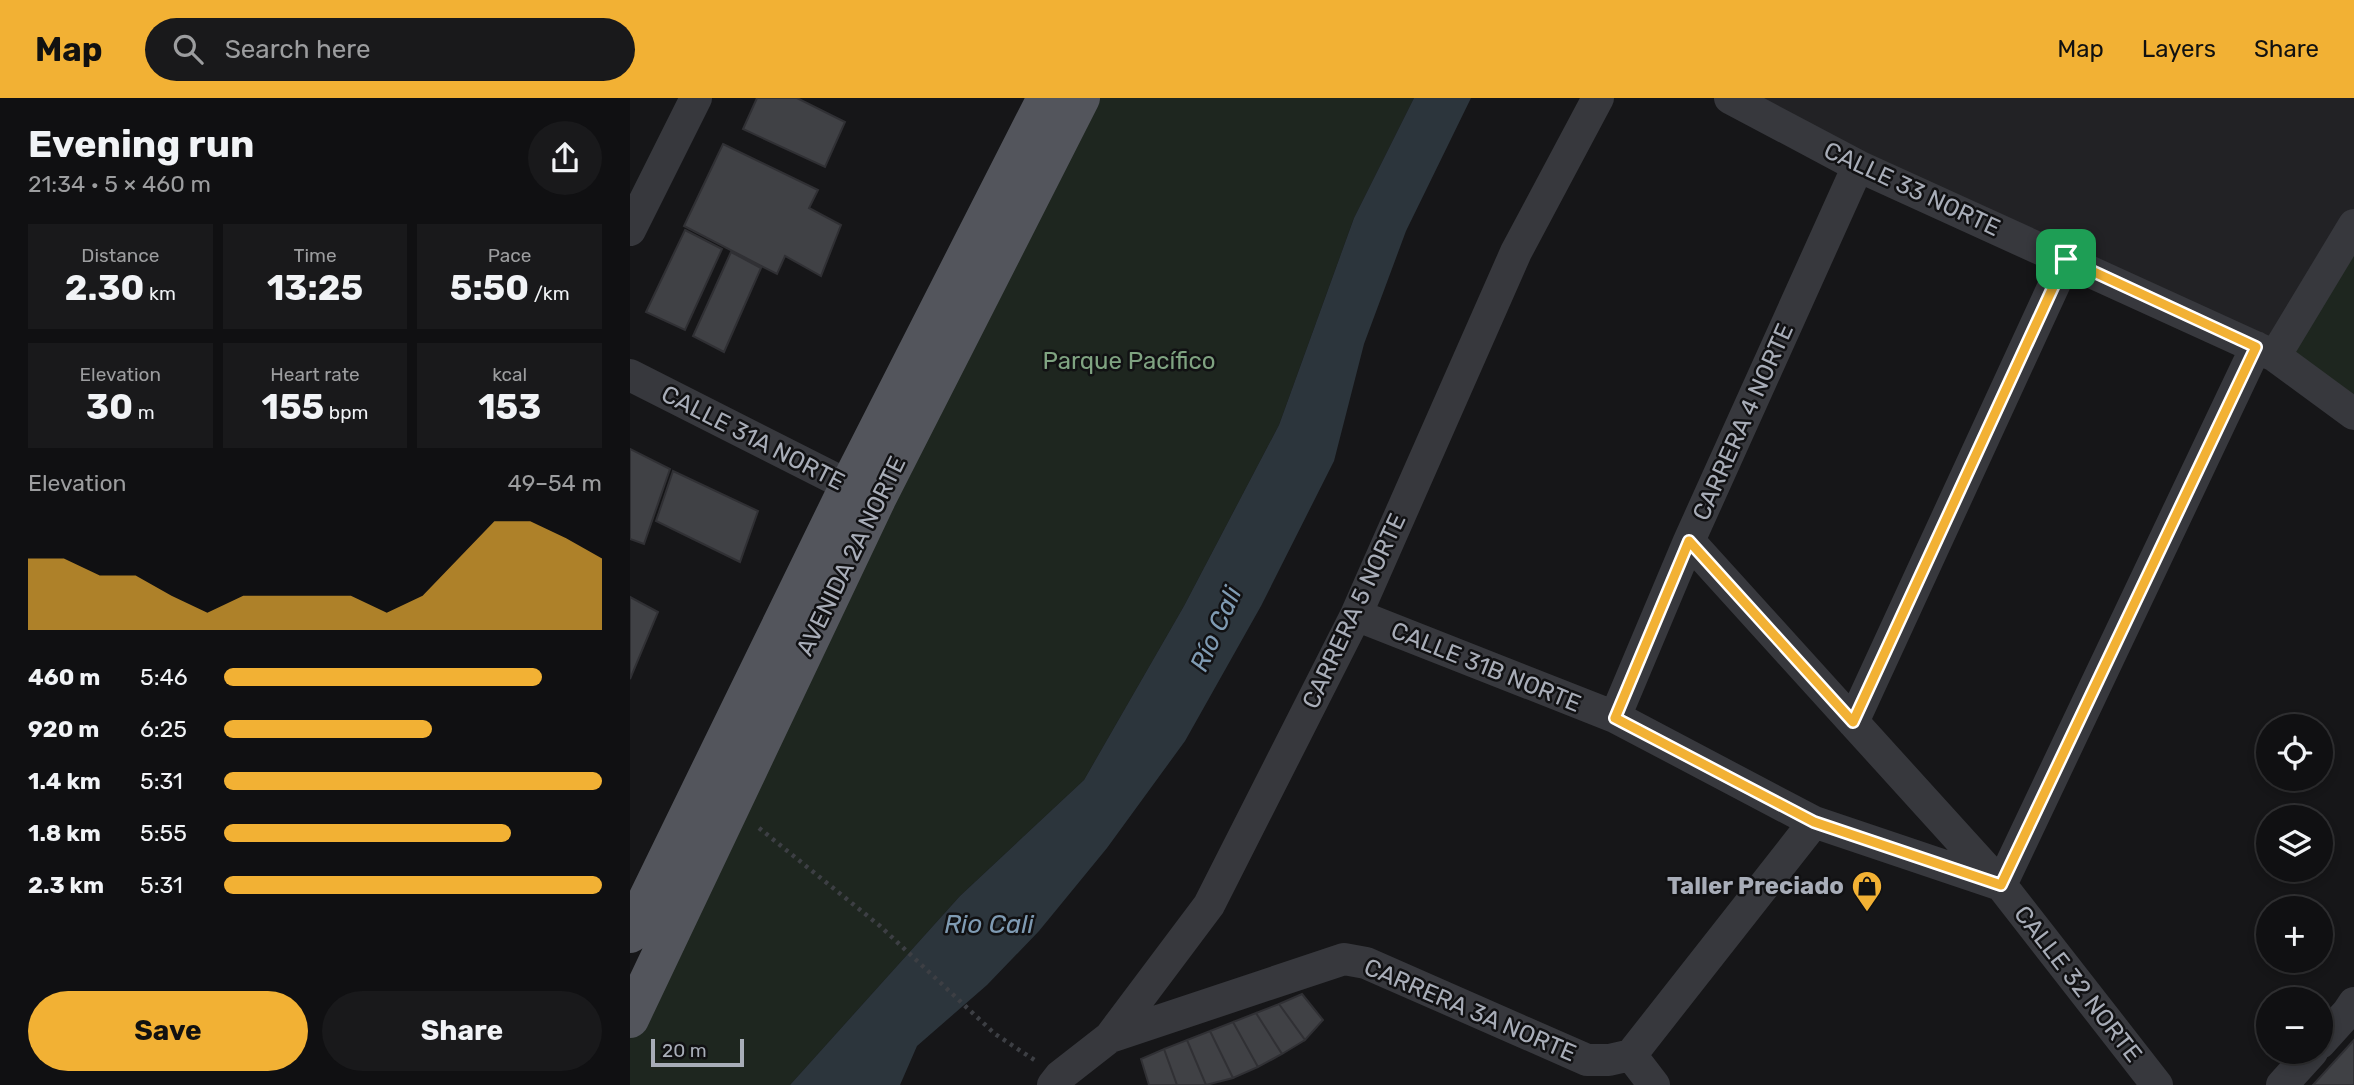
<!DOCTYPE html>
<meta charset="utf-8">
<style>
:root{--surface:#101012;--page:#19191b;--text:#f1f3f6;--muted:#9c9d9f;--line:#303032;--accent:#f2b134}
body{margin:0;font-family:Rubik,sans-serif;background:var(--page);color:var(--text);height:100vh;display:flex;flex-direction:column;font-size:26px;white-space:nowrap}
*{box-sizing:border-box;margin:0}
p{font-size:23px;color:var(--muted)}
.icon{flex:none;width:38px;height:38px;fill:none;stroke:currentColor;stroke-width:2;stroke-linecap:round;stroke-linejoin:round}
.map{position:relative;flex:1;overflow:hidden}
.side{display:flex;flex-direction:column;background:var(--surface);width:630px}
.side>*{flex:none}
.buttons{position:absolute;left:1626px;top:616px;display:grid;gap:14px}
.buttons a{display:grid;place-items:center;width:77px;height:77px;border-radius:50%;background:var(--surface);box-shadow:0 4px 10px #0003,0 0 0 2px var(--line);font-size:35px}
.scale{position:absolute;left:21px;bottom:18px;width:93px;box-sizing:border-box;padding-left:7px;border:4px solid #a8adb8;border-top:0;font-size:19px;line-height:24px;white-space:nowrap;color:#a8adb8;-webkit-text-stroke:5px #111113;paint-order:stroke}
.pin{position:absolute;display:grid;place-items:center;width:60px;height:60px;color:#fff;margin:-30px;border-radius:14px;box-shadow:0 4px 10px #0006}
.round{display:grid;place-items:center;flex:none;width:74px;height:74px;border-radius:37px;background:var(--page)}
.head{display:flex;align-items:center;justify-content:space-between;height:119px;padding:0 28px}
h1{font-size:38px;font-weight:700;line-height:52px}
.stats{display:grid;grid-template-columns:repeat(3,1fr);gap:10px;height:119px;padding:7px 28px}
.stats div{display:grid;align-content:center;border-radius:0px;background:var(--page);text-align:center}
.stats b{font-size:35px;font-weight:700}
.stats small{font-size:19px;font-weight:400}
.stats p{font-size:19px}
.chart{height:196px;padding:14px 28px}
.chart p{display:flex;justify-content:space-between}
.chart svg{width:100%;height:126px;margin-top:7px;fill:var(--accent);opacity:.7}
.cta{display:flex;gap:14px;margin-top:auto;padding:14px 28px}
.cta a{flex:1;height:80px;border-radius:42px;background:var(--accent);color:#111;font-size:28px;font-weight:700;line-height:80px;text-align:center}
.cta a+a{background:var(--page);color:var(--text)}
ul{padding:0 28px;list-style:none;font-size:23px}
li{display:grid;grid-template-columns:112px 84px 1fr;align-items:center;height:52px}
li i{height:18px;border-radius:9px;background:var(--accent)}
header{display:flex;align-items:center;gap:42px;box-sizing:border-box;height:98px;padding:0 35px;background:var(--accent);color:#111}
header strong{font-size:33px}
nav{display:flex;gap:38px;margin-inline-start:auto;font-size:24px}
.search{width:490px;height:63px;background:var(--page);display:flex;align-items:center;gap:18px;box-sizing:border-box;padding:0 24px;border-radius:38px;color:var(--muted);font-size:26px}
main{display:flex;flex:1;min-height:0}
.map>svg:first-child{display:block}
</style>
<header>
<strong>Map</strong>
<div class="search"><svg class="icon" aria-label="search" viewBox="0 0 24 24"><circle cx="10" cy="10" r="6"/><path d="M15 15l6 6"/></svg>Search here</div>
<nav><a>Map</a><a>Layers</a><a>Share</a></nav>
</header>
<main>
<section class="side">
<div class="head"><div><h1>Evening run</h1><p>21:34 · 5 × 460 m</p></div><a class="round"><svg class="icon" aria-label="share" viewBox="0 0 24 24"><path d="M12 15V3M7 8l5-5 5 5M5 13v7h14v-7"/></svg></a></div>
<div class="stats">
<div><p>Distance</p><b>2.30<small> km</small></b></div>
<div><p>Time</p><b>13:25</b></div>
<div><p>Pace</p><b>5:50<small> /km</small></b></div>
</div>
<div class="stats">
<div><p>Elevation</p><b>30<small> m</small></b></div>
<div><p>Heart rate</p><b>155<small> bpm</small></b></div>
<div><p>kcal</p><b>153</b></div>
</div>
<div class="chart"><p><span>Elevation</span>49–54 m</p>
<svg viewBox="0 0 160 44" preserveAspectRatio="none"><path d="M0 44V19L10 19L20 25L30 25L40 32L50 38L60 32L70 32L80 32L90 32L100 38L110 32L120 19L130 6L140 6L150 12L160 19V44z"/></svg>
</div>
<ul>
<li><b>460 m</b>5:46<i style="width:84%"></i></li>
<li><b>920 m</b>6:25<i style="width:55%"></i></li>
<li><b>1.4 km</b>5:31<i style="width:100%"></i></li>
<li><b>1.8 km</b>5:55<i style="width:76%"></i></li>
<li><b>2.3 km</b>5:31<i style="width:100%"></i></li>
</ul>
<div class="cta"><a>Save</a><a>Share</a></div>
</section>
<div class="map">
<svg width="1724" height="987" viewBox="0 0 1724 987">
<rect width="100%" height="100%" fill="#161618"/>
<!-- built -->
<path fill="#222225" d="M1100,0H1724V127L1645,258Z"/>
<!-- green -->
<path fill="#1e261f" d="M451,0H784L724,120L649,327L554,508L454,682L330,798L160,987H0V921Z
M1724,127V316L1645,258Z"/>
<!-- water -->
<path fill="#2c353c" d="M784,0H841L776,133L734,246L704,363L631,508L555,643L477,750L409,833L357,887L287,948L270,987H160L330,798L454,682L554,508L649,327L724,120Z"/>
<!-- building -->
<path fill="#404145" stroke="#303034" stroke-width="2" d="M127,0H167L215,24L195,69L113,31Z
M93,46L188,92L179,110L211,127L191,178L155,158L147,176L54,128Z
M55,132L92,151L55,232L16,214Z
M101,154L131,170L94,254L63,238Z
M0,351L40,371L14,446L0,441Z
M43,373L128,413L110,464L26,423Z
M0,499L28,514L0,581Z
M672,896L693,922L675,942L649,906Z
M649,906L675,942L652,956L626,915Z
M626,915L652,956L628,969L603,924Z
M603,924L628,969L603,980L580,933Z
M580,933L603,980L576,987L557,942Z
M557,942L576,987H547L534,951Z
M1724,942V987H1683Z
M534,951L547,987H519L511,961Z"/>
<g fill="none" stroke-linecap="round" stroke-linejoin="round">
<!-- path -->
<path stroke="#3d3f44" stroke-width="4.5" stroke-dasharray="3.5 5" stroke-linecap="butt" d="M129,730L250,828L365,936L406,963"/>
<!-- minor -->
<path stroke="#37383d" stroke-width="32" d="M1100,0L1228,68L1645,258L1724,316
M0,132L66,0
M1645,258L1724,127
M0,277L239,398
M1059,443L1371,787L1527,987
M726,517L985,619L1184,724L1371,787L1626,249
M985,619L1059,443L1228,68
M1223,624L1436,161
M480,939L714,861L736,865L957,962H979L1001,957L1184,724
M1690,945L1718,914L1724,905
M1001,957L1024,987
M423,987L430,978L480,939L579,807L726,517L886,154L968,0
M1652,987L1682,954"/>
<!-- major -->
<path stroke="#53555c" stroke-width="38" d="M0,836L218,389L416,0
M0,921L247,401L451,0"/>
</g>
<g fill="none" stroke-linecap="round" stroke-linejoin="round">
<!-- route casing -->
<g stroke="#fff" stroke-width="14">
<path id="route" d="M1436,161L1626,249L1371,787L1184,724L985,620L1059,443L1223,624Z"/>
</g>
<!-- route -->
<use href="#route" stroke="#f2b134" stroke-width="9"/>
</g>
<!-- icons -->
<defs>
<g id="shop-pin" transform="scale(1.575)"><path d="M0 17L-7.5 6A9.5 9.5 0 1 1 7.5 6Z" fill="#f2b134" stroke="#111113"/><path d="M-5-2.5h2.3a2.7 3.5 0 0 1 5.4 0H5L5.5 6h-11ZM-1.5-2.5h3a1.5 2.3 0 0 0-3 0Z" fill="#111"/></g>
</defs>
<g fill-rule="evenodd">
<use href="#shop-pin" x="1237" y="788"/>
</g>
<g text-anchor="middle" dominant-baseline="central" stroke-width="5" stroke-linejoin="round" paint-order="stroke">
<!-- street labels -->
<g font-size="24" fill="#a8adb8" stroke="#111113">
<text transform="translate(1282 91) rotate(25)">CALLE 33 NORTE</text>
<text transform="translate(1113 324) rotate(-66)">CARRERA 4 NORTE</text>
<text transform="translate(123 340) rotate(27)">CALLE 31A NORTE</text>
<text transform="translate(221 458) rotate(-64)">AVENIDA 2A NORTE</text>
<text transform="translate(724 513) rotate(-65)">CARRERA 5 NORTE</text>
<text transform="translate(856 569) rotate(22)">CALLE 31B NORTE</text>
<text transform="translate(1448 886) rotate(52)">CALLE 32 NORTE</text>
<text transform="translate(840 912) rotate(23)">CARRERA 3A NORTE</text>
</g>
<!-- park labels -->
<g font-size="24" fill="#7fa381" stroke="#111113">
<text x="499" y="263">Parque Pacífico</text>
</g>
<!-- poi labels -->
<g font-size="24" font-weight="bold" fill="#a8adb8" stroke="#111113" text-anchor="end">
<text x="1214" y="788">Taller Preciado</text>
</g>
<!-- water labels -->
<g font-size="26" font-style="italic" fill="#7f9bb3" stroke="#111113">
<text transform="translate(586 531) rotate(-66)">Río Cali</text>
<text x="359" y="826">Rio Cali</text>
</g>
</g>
</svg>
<div class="buttons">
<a><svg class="icon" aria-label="locate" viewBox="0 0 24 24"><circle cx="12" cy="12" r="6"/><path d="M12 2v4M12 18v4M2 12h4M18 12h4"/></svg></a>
<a><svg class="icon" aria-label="layers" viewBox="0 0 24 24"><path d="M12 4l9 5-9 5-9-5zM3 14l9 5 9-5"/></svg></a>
<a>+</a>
<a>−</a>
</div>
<div class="scale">20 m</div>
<div class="pin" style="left:1436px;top:161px;background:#1e9e55"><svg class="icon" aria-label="arrive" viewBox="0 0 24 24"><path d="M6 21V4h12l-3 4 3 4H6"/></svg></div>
</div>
</main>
